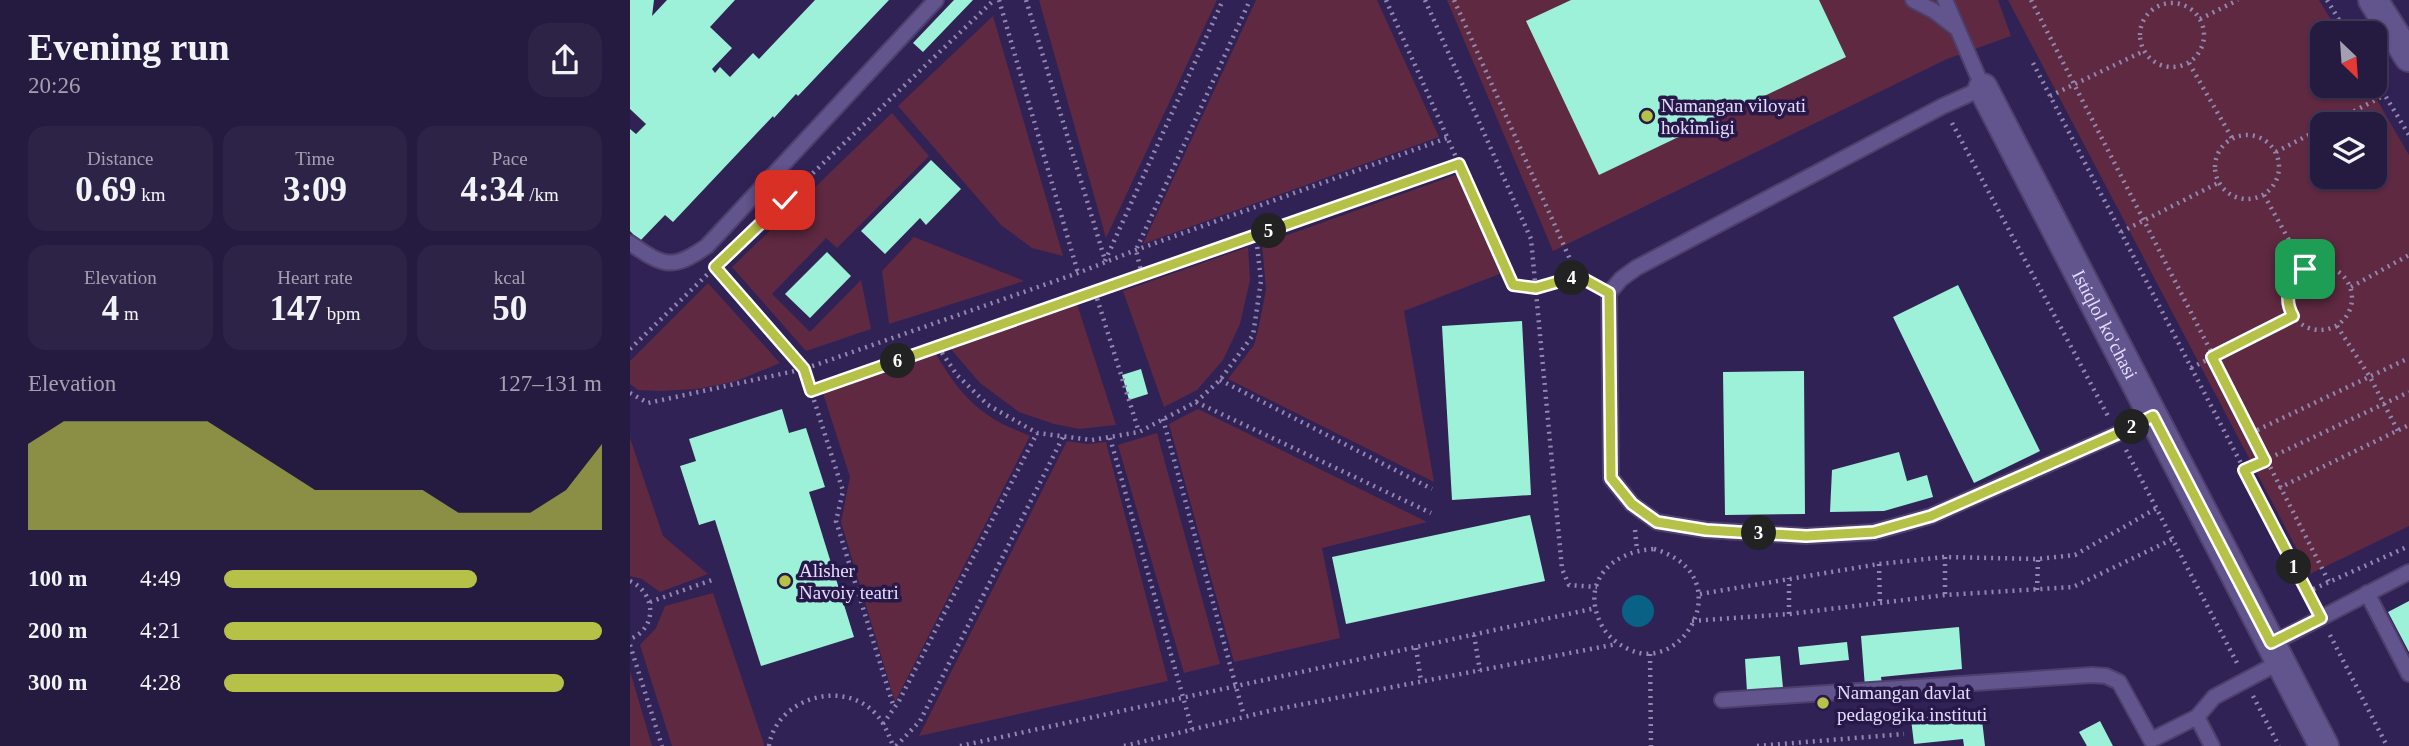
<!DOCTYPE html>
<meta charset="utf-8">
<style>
:root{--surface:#251a40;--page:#2d2347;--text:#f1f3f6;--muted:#a3a1b1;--line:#423859;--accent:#b6c148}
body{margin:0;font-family:Georgia,serif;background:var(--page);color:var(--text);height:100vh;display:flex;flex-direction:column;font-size:26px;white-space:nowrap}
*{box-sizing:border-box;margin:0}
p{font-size:23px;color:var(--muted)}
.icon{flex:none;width:38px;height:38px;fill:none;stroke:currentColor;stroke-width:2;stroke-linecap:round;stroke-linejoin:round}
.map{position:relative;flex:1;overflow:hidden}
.panel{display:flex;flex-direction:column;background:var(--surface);width:630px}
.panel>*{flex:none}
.needle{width:46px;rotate:155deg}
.buttons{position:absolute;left:1680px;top:21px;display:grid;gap:14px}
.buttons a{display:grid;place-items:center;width:77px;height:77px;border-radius:14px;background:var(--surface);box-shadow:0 2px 5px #0004,0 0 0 2px var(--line);font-size:35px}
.pin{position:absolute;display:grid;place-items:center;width:60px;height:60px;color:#fff;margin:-30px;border-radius:14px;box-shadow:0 4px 10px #0006}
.km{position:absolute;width:35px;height:35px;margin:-18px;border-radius:50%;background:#222;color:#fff;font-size:19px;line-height:35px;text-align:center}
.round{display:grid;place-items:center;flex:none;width:74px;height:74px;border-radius:21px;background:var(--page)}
.head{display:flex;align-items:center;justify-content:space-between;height:119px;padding:0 28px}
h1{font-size:38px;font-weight:700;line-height:52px}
.metrics{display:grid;grid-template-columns:repeat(3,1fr);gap:10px;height:119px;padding:7px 28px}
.metrics div{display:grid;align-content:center;border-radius:18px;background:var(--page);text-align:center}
.metrics b{font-size:35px;font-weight:700}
.metrics small{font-size:19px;font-weight:400}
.metrics p{font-size:19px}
.chart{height:196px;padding:14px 28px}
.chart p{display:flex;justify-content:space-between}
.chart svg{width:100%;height:126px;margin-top:7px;fill:var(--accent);opacity:.7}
ul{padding:0 28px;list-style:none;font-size:23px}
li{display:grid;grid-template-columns:112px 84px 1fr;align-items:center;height:52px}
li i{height:18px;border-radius:9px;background:var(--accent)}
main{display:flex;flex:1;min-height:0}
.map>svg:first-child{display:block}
</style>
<main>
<section class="panel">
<div class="head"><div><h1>Evening run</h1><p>20:26</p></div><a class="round"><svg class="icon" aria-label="share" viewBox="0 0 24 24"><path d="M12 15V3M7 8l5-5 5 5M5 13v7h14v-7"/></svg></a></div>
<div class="metrics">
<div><p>Distance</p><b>0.69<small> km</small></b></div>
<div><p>Time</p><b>3:09</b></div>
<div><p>Pace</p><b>4:34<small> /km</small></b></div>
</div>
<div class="metrics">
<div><p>Elevation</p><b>4<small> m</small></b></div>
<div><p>Heart rate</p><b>147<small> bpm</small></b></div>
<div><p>kcal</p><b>50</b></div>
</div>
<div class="chart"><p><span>Elevation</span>127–131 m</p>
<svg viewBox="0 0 160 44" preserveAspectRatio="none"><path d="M0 44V14L10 6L20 6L30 6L40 6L50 6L60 14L70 22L80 30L90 30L100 30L110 30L120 38L130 38L140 38L150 30L160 14V44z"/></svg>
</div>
<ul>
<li><b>100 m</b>4:49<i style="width:67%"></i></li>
<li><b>200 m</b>4:21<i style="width:100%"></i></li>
<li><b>300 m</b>4:28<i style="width:90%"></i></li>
</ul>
</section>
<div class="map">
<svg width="1779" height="746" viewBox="0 0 1779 746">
<rect width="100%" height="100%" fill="#312255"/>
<!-- green -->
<path fill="#5f2941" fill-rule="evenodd" d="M409,0H587L476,238Z
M626,0H747L809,137L513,244Z
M817,0H1368L1381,36L1317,59L923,251Z
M1378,0H1689L1709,33H1692V86H1739L1779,155V526L1680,574ZM1692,124H1745V177H1692Z
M363,16L433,256L402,248L371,225L268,106Z
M262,113L299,156L207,248L196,238L142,294L180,332L231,280L241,329L176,351L102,267Z
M828,174L872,273L774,311L804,482L598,379L624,345L628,330L636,290L632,244Z
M284,237L394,281L259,324L252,271Z
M618,247L620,280L610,324L593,360L567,390L534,407L493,291Z
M78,283L150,363L104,382L67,389L31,391L8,390L0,384V361Z
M447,304L486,425L449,429L424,424L389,412L350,383L320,348Z
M305,352C321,381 340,406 369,422C379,428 390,431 400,436L265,702L211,522L220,477L192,390Z
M568,409L797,522L692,548L710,638L604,662L539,424Z
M527,433L590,664L554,673L488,445Z
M0,438L33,536L78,574L30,592L12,579L0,576Z
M437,441L457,444L476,442L538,681L289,736Z
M83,593L134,744V746H42L10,645L26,628L35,606Z
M0,671L22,746H0Z"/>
<!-- water -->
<path fill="#096185" d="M992 611a16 16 0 1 1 32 0a16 16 0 1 1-32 0Z"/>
<!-- building -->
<path fill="#9cf1d8" d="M0,0H24L22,16L37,0H105L80,27L102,48L82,69L85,73L90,67L100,77L123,53L129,59L185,0H259L168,96L166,94L144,118L143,116L43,222L35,215L10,241L0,231V129L6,134L16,124L0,109Z
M324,0H343L293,52L283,43Z
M941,0H1189L1216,57L969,175L896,21Z
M301,160L331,189L296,225L290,218L255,254L231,231Z
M197,252L221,276L180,318L155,294Z
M1328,285L1410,451L1344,483L1263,317Z
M892,321L901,495L822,500L812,326Z
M511,369L518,394L499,400L492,375Z
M1174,371L1175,514L1095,515L1093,372Z
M152,409L159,433L176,428L195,487L179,492L224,637L131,666L85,520L69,525L50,466L66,461L59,439Z
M1269,452L1277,481L1297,475L1303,497L1254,511L1200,512L1202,470Z
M900,515L915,581L716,624L702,557Z
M1779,601V652L1758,612Z
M1329,627L1332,669L1251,677L1252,685L1235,687L1231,636Z
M1217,642L1219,660L1170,665L1168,647Z
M1150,656L1153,688L1117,692L1115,659Z
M1351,711L1355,746H1334L1333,739L1284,744L1281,719Z
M1470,721L1483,746H1457L1449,732Z"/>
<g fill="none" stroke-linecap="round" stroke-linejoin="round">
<!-- service casing -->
<g stroke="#4e3f6c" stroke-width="18">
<path id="service" d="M1283,0L1304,11L1326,28
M1315,0L1353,88L1313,106L1006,268L991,279L979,293L981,478L1002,504L1027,522L1076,530L1176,536L1244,532L1301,516L1487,434L1523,416
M0,243C33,266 42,271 77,246L306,0
M1737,593L1779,674
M1641,644L1779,572
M1092,700L1462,675L1476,676L1489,682L1521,740L1567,717
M1582,746L1567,717L1584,697L1650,662"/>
</g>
<!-- minor casing -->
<g stroke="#4e3f6c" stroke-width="32">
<g id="minor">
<path d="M1743,0L1779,57"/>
<path id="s1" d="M1353,88L1694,746"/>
</g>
</g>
<!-- path -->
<path stroke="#9187b1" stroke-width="4.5" stroke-dasharray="2 5" stroke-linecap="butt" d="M369,0L448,273
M396,0L475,260
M756,0L883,285L906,288L948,277
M795,0L901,239L932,569L939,585L967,587
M824,0L948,277L964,285
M1401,0L1699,582
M1697,0L1717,33
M1510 35a32 32 0 1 1 64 0a32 32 0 1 1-64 0Z
M1570,19L1608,0
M1403,63L1683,602
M1559,63L1602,138
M1745,79L1779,135
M1420,96L1514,51
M1322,123L1479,418
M1699,124L1755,95
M1585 167a32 32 0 1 1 64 0a32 32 0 1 1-64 0Z
M1646,152L1692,128
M1634,195L1675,269
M1491,232L1588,183
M117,236L364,0
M475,261L593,0
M1658 298a32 32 0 1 1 64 0a32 32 0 1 1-64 0Z
M85,267L174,369L213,491L206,521L264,708
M512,275L506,250L620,0
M1721,287L1779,255
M465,292L509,432
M1707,326L1740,377L1768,431
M308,347L327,375L358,405L407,433L462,440L509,432L566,402L590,380L623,335L631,281L626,236
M0,349L85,267
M1561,368L1663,316
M590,380L802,489
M181,391L829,164
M0,393L18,403L174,369L448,273L506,250L817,138
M566,402L801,513
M533,419L614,716
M1621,433L1779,358
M480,438L562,729
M1496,450L1607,663
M1614,470L1779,392
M1649,488L1779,425
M1005,530L1007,550
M1024,549C1111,574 1054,677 998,649C986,643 977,636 971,624C950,582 982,551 1024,549Z
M1315,557V595
M1249,564L1250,604
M0,581C26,593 28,628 0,639
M1407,590L1408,559
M1677,592L1779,546
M1070,594L1249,564L1315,557L1408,559L1445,555L1527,508
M20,602L82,580
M1159,614V578
M1062,621L1159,614L1315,595L1443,587L1543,539
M844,635L850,671
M1700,635L1757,746
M0,645L32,746
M786,648L791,681
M1020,654L1021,746
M1623,696L1649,746
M253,724L269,701L407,433
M139,746C146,699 211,679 244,712C254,722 258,733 263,746
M266,746L290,721L433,437
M330,746L966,608
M494,746L643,710L987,644
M1127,746L1274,734"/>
<!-- service -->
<use href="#service" stroke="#62548c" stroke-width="14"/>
<!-- minor -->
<use href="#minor" stroke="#62548c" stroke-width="28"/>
</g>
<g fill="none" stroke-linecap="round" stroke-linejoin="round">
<!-- route casing -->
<g stroke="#fff" stroke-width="14">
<path id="route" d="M155,200L85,267L174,369L181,391L829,164L883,285L906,288L948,276L979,293L981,478L1002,504L1027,522L1076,530L1176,536L1244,532L1301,516L1487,434L1523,416L1641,643L1691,618L1614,470L1635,461L1582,357L1663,316C1653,298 1659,281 1675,269"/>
</g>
<!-- route -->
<use href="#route" stroke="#b6c148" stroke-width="9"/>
</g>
<!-- markers -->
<g fill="#b6c148" stroke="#28184a" stroke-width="2.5">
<circle cx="1017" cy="116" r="7"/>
<circle cx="155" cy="581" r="7"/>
<circle cx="1193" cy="703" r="7"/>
</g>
<g text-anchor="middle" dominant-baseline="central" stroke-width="7" stroke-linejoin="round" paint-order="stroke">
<!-- poi labels -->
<g font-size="19" fill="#e3ddfe" stroke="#28184a" text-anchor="start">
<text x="1031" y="105">Namangan viloyati<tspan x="1031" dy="22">hokimligi</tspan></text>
<text x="169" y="570">Alisher<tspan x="169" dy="22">Navoiy teatri</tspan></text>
<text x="1207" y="692">Namangan davlat<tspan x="1207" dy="22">pedagogika instituti</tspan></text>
</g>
<!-- street labels -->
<g font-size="19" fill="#e3ddfe" stroke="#28184a">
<text stroke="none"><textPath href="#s1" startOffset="266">Istiqlol ko'chasi</textPath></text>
</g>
</g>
</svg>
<div class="buttons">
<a><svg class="needle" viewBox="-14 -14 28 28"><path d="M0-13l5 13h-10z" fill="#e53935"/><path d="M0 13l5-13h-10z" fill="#a3a1b1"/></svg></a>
<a><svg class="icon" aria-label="layers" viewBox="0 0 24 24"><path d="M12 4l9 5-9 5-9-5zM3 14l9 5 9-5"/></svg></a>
</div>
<div class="pin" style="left:1675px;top:269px;background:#1e9e55"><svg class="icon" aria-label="arrive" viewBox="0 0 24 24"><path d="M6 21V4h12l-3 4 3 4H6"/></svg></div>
<div class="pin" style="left:155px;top:200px;background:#d93025"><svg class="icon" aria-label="check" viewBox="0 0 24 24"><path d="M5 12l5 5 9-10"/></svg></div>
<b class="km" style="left:1664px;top:567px">1</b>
<b class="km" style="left:1502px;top:427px">2</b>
<b class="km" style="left:1129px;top:533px">3</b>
<b class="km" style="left:942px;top:278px">4</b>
<b class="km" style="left:639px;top:231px">5</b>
<b class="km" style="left:268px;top:361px">6</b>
</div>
</main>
